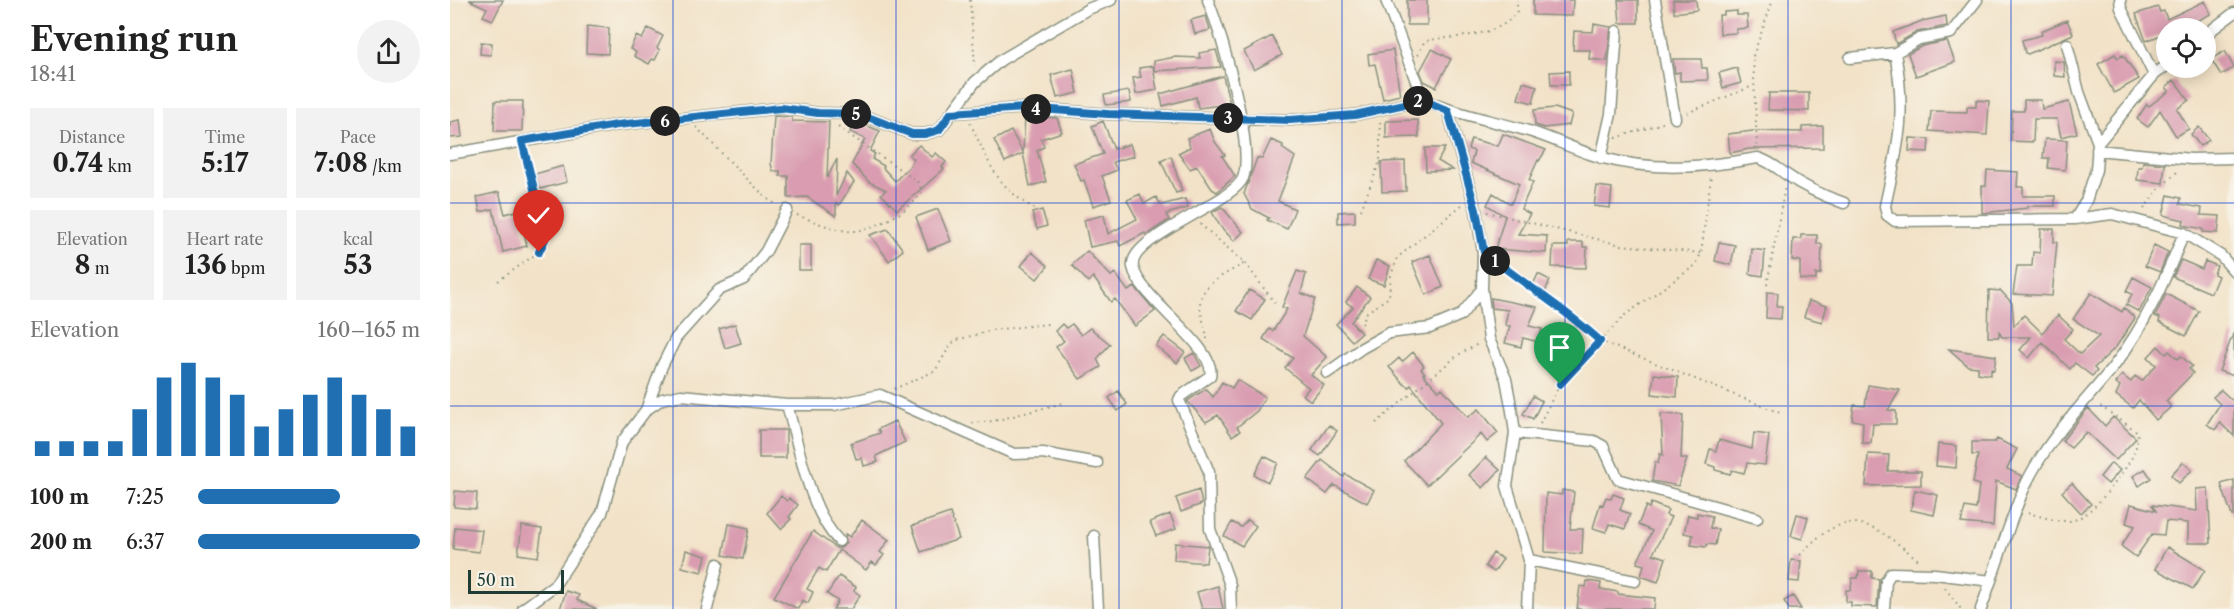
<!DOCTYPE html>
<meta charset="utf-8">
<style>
:root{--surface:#fff;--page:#f2f2f2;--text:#222;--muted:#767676;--accent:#1f6fb2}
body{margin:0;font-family:"Libre Caslon Text",serif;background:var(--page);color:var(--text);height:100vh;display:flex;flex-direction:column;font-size:22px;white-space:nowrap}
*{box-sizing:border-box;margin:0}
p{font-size:20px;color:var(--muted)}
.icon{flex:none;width:33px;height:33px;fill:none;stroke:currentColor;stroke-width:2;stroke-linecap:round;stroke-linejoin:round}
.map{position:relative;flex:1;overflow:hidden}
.details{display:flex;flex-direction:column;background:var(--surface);width:450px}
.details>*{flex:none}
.fabs{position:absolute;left:1706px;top:18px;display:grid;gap:12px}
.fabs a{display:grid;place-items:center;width:60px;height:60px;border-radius:50%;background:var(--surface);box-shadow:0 3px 15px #0003;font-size:30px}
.scale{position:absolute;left:18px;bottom:15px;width:96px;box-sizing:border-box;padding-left:6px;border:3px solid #1f3d34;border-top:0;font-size:16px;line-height:21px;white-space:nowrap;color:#1f3d34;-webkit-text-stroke:4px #f7f3e8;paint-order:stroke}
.pin{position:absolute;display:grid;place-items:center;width:51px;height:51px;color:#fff;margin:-62px -26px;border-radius:50% 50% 50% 0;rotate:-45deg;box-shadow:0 0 6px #0007}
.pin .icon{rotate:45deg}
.km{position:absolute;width:30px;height:30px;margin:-15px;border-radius:50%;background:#222;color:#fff;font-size:16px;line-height:30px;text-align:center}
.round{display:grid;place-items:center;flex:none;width:63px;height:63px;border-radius:32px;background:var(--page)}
.summary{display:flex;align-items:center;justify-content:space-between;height:102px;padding:0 30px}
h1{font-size:33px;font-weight:700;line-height:45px}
.stats{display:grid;grid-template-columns:repeat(3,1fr);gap:9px;height:102px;padding:6px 30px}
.stats div{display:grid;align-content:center;border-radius:0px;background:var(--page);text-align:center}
.stats b{font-size:26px;font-weight:700}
.stats small{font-size:16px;font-weight:400}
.stats p{font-size:16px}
.chart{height:168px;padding:12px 30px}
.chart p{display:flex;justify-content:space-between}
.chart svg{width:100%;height:108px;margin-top:6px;stroke:var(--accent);stroke-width:6}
ul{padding:0 30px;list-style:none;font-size:20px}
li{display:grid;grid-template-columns:96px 72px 1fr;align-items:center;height:45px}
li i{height:15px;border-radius:8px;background:var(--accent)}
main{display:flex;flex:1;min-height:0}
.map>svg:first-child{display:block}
</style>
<main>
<section class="details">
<div class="summary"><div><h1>Evening run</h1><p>18:41</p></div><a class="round"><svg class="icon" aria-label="share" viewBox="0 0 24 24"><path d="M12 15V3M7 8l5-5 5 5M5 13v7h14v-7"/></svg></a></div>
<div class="stats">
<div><p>Distance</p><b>0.74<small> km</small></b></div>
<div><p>Time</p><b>5:17</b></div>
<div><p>Pace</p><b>7:08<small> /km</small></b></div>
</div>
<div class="stats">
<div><p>Elevation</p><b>8<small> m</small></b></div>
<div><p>Heart rate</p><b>136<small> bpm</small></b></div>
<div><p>kcal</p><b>53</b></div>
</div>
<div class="chart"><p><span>Elevation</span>160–165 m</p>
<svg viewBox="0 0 160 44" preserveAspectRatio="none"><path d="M5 44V38M15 44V38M25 44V38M35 44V38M45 44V25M55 44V12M65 44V6M75 44V12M85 44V19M95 44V32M105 44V25M115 44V19M125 44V12M135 44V19M145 44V25M155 44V32"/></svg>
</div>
<ul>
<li><b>100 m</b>7:25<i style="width:64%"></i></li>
<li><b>200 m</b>6:37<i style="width:100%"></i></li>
</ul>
</section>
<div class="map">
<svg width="1784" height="609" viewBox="0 0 1784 609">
<rect width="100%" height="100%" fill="#f7f3e8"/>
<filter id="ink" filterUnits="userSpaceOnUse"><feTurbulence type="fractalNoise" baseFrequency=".0167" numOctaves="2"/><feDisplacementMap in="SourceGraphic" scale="12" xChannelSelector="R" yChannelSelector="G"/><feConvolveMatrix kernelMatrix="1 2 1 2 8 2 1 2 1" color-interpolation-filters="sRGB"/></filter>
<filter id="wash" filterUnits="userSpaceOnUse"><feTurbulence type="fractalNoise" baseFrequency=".008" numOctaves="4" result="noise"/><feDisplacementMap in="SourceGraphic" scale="24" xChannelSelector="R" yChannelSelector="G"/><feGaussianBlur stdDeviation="1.35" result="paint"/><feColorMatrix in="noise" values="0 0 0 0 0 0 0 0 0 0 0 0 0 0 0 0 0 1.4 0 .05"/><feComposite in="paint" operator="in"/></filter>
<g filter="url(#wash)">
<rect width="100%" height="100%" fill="#f2e2c7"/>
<g id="blocks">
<!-- building -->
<path fill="#d99cb0" d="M19,0H53L43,20L33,16L37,8Z
M957,0H977V25H957Z
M1083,0H1123L1122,16L1083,15Z
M1168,0H1188V23H1170Z
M1223,0H1246L1247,10L1224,13Z
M1755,1L1761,14L1738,25L1737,22L1724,28H1716V33L1696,41L1686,14L1708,7L1710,12L1714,11L1717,19Z
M1287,11V15H1297L1298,28L1286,29V33L1270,34L1269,15H1274V12Z
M756,16L760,30L745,34L741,20Z
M1496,16L1497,26L1467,32L1446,44L1443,32L1472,21Z
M1617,20L1623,34L1578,54L1575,53L1572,40L1592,35L1591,31Z
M1144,24L1161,27L1157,61L1139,59L1140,50H1123L1124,31L1143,32Z
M137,26L159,28L158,54L136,53Z
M198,28L213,36L207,48L210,50L205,60L202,59L199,64L184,56L186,52L180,49L186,36L192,39Z
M822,36L832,55L804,70L794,51Z
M1497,41L1505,62L1466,76L1458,54L1472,46Z
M31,42L42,43L41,55L30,54Z
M982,49L1001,59L986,87L974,81L970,71Z
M766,50L771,67L704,71V61L725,57L750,58L749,53Z
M943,50L950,95L933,99L925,64L919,65L918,54Z
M1775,51L1784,68L1771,75L1761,59Z
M1665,54L1668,58L1673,55L1689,79L1664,93L1648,64Z
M1223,59H1251L1252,68H1257L1258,80L1230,81V72L1225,73Z
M1604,61L1614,62L1615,77L1604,76Z
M703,66L707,90L686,94L683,78L691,77L689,68Z
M1287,68L1291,83L1273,88L1269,73Z
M623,69L628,93L607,98L601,75Z
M1119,71V85H1101L1100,72Z
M773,76L780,104L748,108L746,97L713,106L710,94Z
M1724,80L1739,100L1727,109L1739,129L1726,136L1710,110L1698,127L1687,119L1697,104L1699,106L1719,91L1716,87Z
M1073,82L1087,86L1083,103L1068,99Z
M679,91L681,102L656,105L654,95Z
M1319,93H1359V111L1318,110Z
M1526,100L1539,101L1537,135L1479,131L1481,111L1517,112V107H1526Z
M1574,100H1591L1592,109L1619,102L1627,133L1611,137L1607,119H1584L1583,142L1561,141L1562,111H1574Z
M45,101H73L72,131H44Z
M1105,108L1122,114L1119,125L1094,128L1085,125L1084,110Z
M324,116L342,117V121L379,122L377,178L387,159L386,196L397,173L404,182L389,205L386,203V216L357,197L338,198V176H330V171H323L321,164Z
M575,116L607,118L612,132L591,139L594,147L587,150L596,182L580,186L573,153L555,162L544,140L561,131L573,152Z
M10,120L12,137L0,138V122Z
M968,120L969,137L936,138V121Z
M405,121L430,131L420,151L425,154L422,159L434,166L433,168L445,181L460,166L464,159L459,155L469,145L482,157L486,153L496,162L492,167L494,169L447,210L431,194L436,190L419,182L402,164L415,139L400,132Z
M653,121L664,149L680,144L684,156L663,162L667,170L652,176L661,200L643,206L634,180L631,181L624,164L653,154L642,126Z
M1373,126V148L1299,149L1280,153L1278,134L1303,131L1352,132V127Z
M1749,127L1759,140L1750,146L1741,134Z
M760,129L765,142L775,155L772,156L785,176L767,192L762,189L747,166L740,169L728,153L740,147L737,138Z
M1053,134L1096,150L1089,161L1088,160L1079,180L1083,182L1071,209L1080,214L1068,234L1097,236L1096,253L1045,249L1055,216L1037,205L1043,193L1061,204L1069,184L1021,163L1024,151L1018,149L1021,139L1048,146Z
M1460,138L1479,139L1478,152L1459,151Z
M1595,139L1617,140L1615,170L1598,168L1599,158H1593Z
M821,140L833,145L832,148L845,157L828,201L845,209L837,229L817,220L819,218L802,209L794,194L807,158L812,159Z
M975,148H995L988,161L1003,170L976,171Z
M721,156L732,191L726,193L711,161Z
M955,161L956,191L932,192L931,162Z
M1693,162L1715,164L1713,183L1687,180L1688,167H1692Z
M113,166L117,182L90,189L85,174Z
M1537,170L1568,172L1567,187H1573V196H1605V206H1578V208L1532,213V186H1536Z
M1147,186L1162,188L1160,208L1144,206Z
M49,192L55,214L69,210L77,246L53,252L43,209L30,212L27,197Z
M690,194L694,204L706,197L711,205L735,199L738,208L716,214L719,220L696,235L695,233L670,246L668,241L640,247L634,220L654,215L658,234L687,219L677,200Z
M1718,195L1731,198L1730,204L1752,208L1751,215L1770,216L1768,233L1753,232V229L1733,225L1734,220L1713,215Z
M772,207L793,232L784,241L770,226L762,212Z
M488,209L501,241L478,250L466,217Z
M592,210L597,226L587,229L582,213Z
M905,211V222L888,223V212Z
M438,229L453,250L439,261L420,235Z
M1591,229H1604V242H1607L1602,296L1563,294L1567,266H1582L1583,252L1590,253Z
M1351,235H1367V244H1372L1371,274H1366V280L1350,279V261L1342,260L1343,239H1351Z
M1118,242H1133V247H1137L1136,268L1102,267L1103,246H1118Z
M1269,242L1285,245L1281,265L1265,261Z
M349,245H361V270H349Z
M1704,245L1718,252L1710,272L1695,266Z
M1302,249L1315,251L1313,276L1300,274Z
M637,251L661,276L665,273L678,291L685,287L705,311L685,326L665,299L661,302L643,277L638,282L622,265Z
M582,252L598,266L587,279L571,266Z
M980,255L993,287L976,295L962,262Z
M926,260L940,266L934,285L918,279Z
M1731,260L1752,269L1755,261L1767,266L1764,274L1768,276L1761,293L1723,277Z
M847,271L856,274L851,293L865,299L853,336L877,357L861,375L874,385L861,401L853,395L859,388L835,368L843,358L813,339L819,329L823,331L837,309L832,307Z
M1088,274L1100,280L1095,292L1082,287Z
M1683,277L1702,287L1689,312L1676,305L1682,294L1676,291Z
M907,287L920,297L901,322L911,333L902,341L886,324L903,307L896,302Z
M799,290L815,299L802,320L786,311Z
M1539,290L1551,291L1562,303L1564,326L1574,315L1592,333L1608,315L1623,329L1614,339L1630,354L1649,336L1623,319L1641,293L1672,312L1674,308L1685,318L1666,347L1644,368L1647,371L1642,376L1625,363L1620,369L1592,342L1579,358L1570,350L1581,337H1552L1549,332V337H1538Z
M1317,292L1328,293L1327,306H1332L1331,319L1316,318Z
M1716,294L1749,311L1736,336L1709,322L1710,318L1705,316Z
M1041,298L1087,307L1079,326L1092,329L1089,342L1073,338L1071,347L1055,343L1060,326L1055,325L1058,310L1042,308Z
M1359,301L1377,306L1372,322L1354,317Z
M285,324L291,343L275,348L269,329Z
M612,324L616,328L622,324L631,335L640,328L660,344L647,359L651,367L630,379L606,347L614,341L605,331Z
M1783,334L1784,335V376L1769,371Z
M714,336L735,352L727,363L706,346Z
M1708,346L1716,354L1719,351L1728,359L1731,356L1742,366L1739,369L1743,373L1716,401L1721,407L1706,420L1689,400L1683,408L1666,395L1670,386L1665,383L1672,375L1681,382L1685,376L1692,381L1706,365L1698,357Z
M1499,349L1546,356L1544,370L1541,369V375L1528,373V367L1518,366Z
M963,352L974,366L971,369L975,373L973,374L989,391L992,388L1018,417L1029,409L1048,433L1037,442L1031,434L977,485L954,461L991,423L961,385L959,387L954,384L939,367L949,358L952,362Z
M744,353L751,366L742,371L735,358Z
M1204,374L1228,377L1227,397L1202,394Z
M787,380L815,397L807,411L787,427L790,431L782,436L768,415L756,422L737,401L756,389L763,397L772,382L782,388Z
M1418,385L1450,390L1438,410L1446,411V424H1423L1421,443H1412L1413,422L1402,420L1404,405L1415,406Z
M1771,390L1784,402V436L1770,423L1765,430L1757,424L1770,404L1763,397Z
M668,391L677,404L668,411L659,398Z
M1083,396L1092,401L1083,419L1073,414Z
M1638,408L1655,426L1663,417L1686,438L1666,460L1636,432L1621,448L1612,441Z
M1211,414L1233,415L1231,458L1237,459L1228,486L1202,481L1205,462L1208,463L1210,454L1213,455Z
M445,421L455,442L426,456L428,462L414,466L412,458L406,459L401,443L430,433L428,429Z
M879,425L887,431L870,456L862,450Z
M309,430H336V458H309Z
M1304,433L1319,435L1315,465L1297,463L1294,473L1282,470L1280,474L1265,470V467L1256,464L1260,449L1266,451L1269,440L1302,449Z
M1547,439L1567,449L1557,469L1572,476L1566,489L1546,481L1543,526L1511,523L1515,507L1526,509L1529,485L1523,483L1528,455H1522V442H1545Z
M1488,444L1507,446L1506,468L1486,466Z
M1418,454L1439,455L1438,471H1471V485L1416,486Z
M814,456L828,463L818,482L804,475Z
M1036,457L1050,470L1033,488L1019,475Z
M872,460L894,477L895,474L924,490L917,503L884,485L877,494L857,479Z
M1733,462L1742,470L1729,483L1721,475Z
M1661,463L1670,470L1658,484L1650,477Z
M1695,469L1701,478L1689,486L1683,476Z
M1784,480V516H1782L1771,484Z
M1622,483L1641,504L1631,513L1612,492Z
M1758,488L1761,543H1738V523L1716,521L1714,535L1702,534L1686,557L1671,546L1685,526L1676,523L1681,504L1706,511L1702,505L1747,511L1746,489Z
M749,490L752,504L731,512L726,498Z
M1112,490L1124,492L1120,529H1133L1132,554L1095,552L1096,493L1112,495Z
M1465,490L1488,495L1484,515L1461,510Z
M5,491L27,493L26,509L4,507Z
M1163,494L1174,498L1170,510L1180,514L1175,529L1159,524L1156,532L1143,528L1150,504L1153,505L1156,497L1161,499Z
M331,496L337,501L339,498L348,505L339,517L341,519L331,529L317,513Z
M1201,503L1218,510L1216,515L1221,517L1203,554L1216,558L1208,582L1191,576L1194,565L1187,563L1202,531L1188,525L1196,506L1199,508Z
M500,513L509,539L471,552L462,526Z
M1247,513L1262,516L1260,528L1268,529L1265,545L1257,544L1256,547L1241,545L1243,535L1234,533L1238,515L1247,517Z
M720,514L726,529L706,536L700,522Z
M1347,514L1358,517L1352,539L1341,536Z
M412,520L439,540L430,552L434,555L426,565L422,562L416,570L389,550L376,572L369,568L363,578L357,589L363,592L358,603L352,600L348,609L324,597L363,531L386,548H391L396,543L395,534L400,537Z
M798,520L806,526L792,546L774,536L782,522L791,527Z
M279,524L299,528L293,559L273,555Z
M72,526L92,529L88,557L68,554Z
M5,527L32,530L29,552L3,549Z
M725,543L758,546L756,563L724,560Z
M1717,547L1755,570L1743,589L1705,569Z
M236,550L256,556L252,572L232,567Z
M1043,553L1053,559L1044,572L1035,566Z
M1341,560L1351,561L1349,582L1339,581Z
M1409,571H1422V578L1429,579L1427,607L1401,606V602H1396V590H1401L1402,578H1408Z
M389,576L406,587L404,591L410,595L401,609H383L388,601L377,594Z
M1137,581L1151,583L1150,589L1168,592V594L1205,598L1204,609H1127L1130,586L1136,587Z
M768,586L773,609H752L747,592Z
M116,591L129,595L127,600L147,609H110Z
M1343,596L1351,609H1339L1334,601Z"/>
</g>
</g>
<g filter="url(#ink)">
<use href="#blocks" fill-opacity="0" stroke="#88907e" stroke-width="1.5"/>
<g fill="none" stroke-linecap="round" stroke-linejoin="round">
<!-- minor casing -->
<g stroke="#88907e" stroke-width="13">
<path id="minor" d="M758,0C771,34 805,146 793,178C783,203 677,238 683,267C689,298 768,348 760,376L731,396L729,400L759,472L760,529L780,585L781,609
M936,0L973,100C1006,114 1040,120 1075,130C1101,137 1126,151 1153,158C1205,172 1256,167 1308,158C1321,162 1327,168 1337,175C1355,188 1374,196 1394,203
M1205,0L1225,118
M1670,0L1671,8L1704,75
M1755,35L1784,13
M1617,44L1629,92L1648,143L1646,170L1636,201L1625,219
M1445,53C1457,117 1448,145 1435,206L1437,215L1445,221L1625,219L1662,214L1734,233L1771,256L1784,271
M1400,58L1445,53L1469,39L1501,33L1527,0
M998,111L1026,210L1033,252L1032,289L1039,339L1056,379L1062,411L1065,433L1057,486L1079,560L1077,609
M501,113L576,108L658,114L840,120L905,115L973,100
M1648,143L1704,75L1716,66
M1647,150L1741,159L1784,158
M0,154L167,125L331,108L368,113L410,114L462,134H475L489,130L525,82L551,60L638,9L661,0
M1151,158L1161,114L1167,31
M877,373L912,348L939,333L980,328L1011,315L1032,289
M337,405C349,446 359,511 389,541
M196,410L212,366L226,338L269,290L294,279L316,251L337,210
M1065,433L1144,441L1153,446L1168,479L1307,518
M644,536L648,609
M1079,560L1185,581
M73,609L104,586L152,513L172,442L196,410L212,399L231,395L337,405H384L430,395L564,454L593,453L647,463
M257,609L268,564
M1434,609L1436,581L1441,573L1485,574L1541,581
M1531,609C1546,568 1558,524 1576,484C1597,439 1634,404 1664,366C1695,326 1715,280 1734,233"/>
</g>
<!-- path -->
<path stroke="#88907e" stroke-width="2" stroke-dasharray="1.5 4.5" stroke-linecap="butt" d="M520,0L525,66
M968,55L974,42L980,40C1007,36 1051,37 1067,11V0
M1237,113L1303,86
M520,123C540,163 544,185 585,209
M246,127L316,198L326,204
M1166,138L1215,122
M1307,146L1303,56L1323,0
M1694,209L1706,192L1730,169
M911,210L930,161V120
M1037,212L1171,245L1251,253
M347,215C363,221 379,228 397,231C417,234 465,210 472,190L467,181L385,125
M750,224L795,263L827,306
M1045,261L1079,288L1119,312L1150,341L1330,413
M48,281L89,252L95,239L75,152
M1317,285L1335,187
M912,324L916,313L939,297L941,275L948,257L1013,204
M757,339C756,328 751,317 750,307C749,283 777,274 795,263
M444,389L485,371L501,344L507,340L542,330L598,324
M522,423L544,421L613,403
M926,423L1008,355L1028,344
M1090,423L1110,384L1175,315L1246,265L1251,253L1261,177
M1578,513C1591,516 1610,524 1624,520C1643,515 1675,472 1683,455C1687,448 1687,439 1688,432L1647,404
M1350,555C1400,500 1424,525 1471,562
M1495,588L1511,609"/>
<!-- minor -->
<use href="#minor" stroke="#fff" stroke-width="10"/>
</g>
</g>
<g fill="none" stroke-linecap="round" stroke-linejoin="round" filter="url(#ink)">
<!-- route casing -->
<g stroke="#fff" stroke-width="12">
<path id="route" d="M89,252L95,239L94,229L72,141L167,125L331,108L368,113L410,114L462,134H475L489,130L501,113L576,108L658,114L840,120L905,115L973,100L998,111L1026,210L1034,252C1072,283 1114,308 1150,341L1110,384"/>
</g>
<!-- route -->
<use href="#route" stroke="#1f6fb2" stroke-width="8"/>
</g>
<!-- grid -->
<path fill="none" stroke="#1d4ed8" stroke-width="1.5" stroke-opacity="0.55" d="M223,0V609M446,0V609M669,0V609M892,0V609M1115,0V609M1338,0V609M1561,0V609M0,203H1784M0,406H1784"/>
</svg>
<div class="fabs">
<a><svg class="icon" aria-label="locate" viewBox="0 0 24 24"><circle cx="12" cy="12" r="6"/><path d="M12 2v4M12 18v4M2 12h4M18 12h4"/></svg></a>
</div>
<div class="scale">50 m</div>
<div class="pin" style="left:1110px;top:384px;background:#1e9e55"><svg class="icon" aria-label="arrive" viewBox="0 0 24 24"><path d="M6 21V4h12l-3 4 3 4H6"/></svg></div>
<div class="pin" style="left:89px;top:252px;background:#d93025"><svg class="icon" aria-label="check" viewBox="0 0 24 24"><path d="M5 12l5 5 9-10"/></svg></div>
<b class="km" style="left:1045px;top:261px">1</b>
<b class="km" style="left:968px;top:101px">2</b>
<b class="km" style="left:778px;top:118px">3</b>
<b class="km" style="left:586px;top:109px">4</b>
<b class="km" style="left:406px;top:114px">5</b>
<b class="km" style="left:215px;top:121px">6</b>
</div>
</main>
